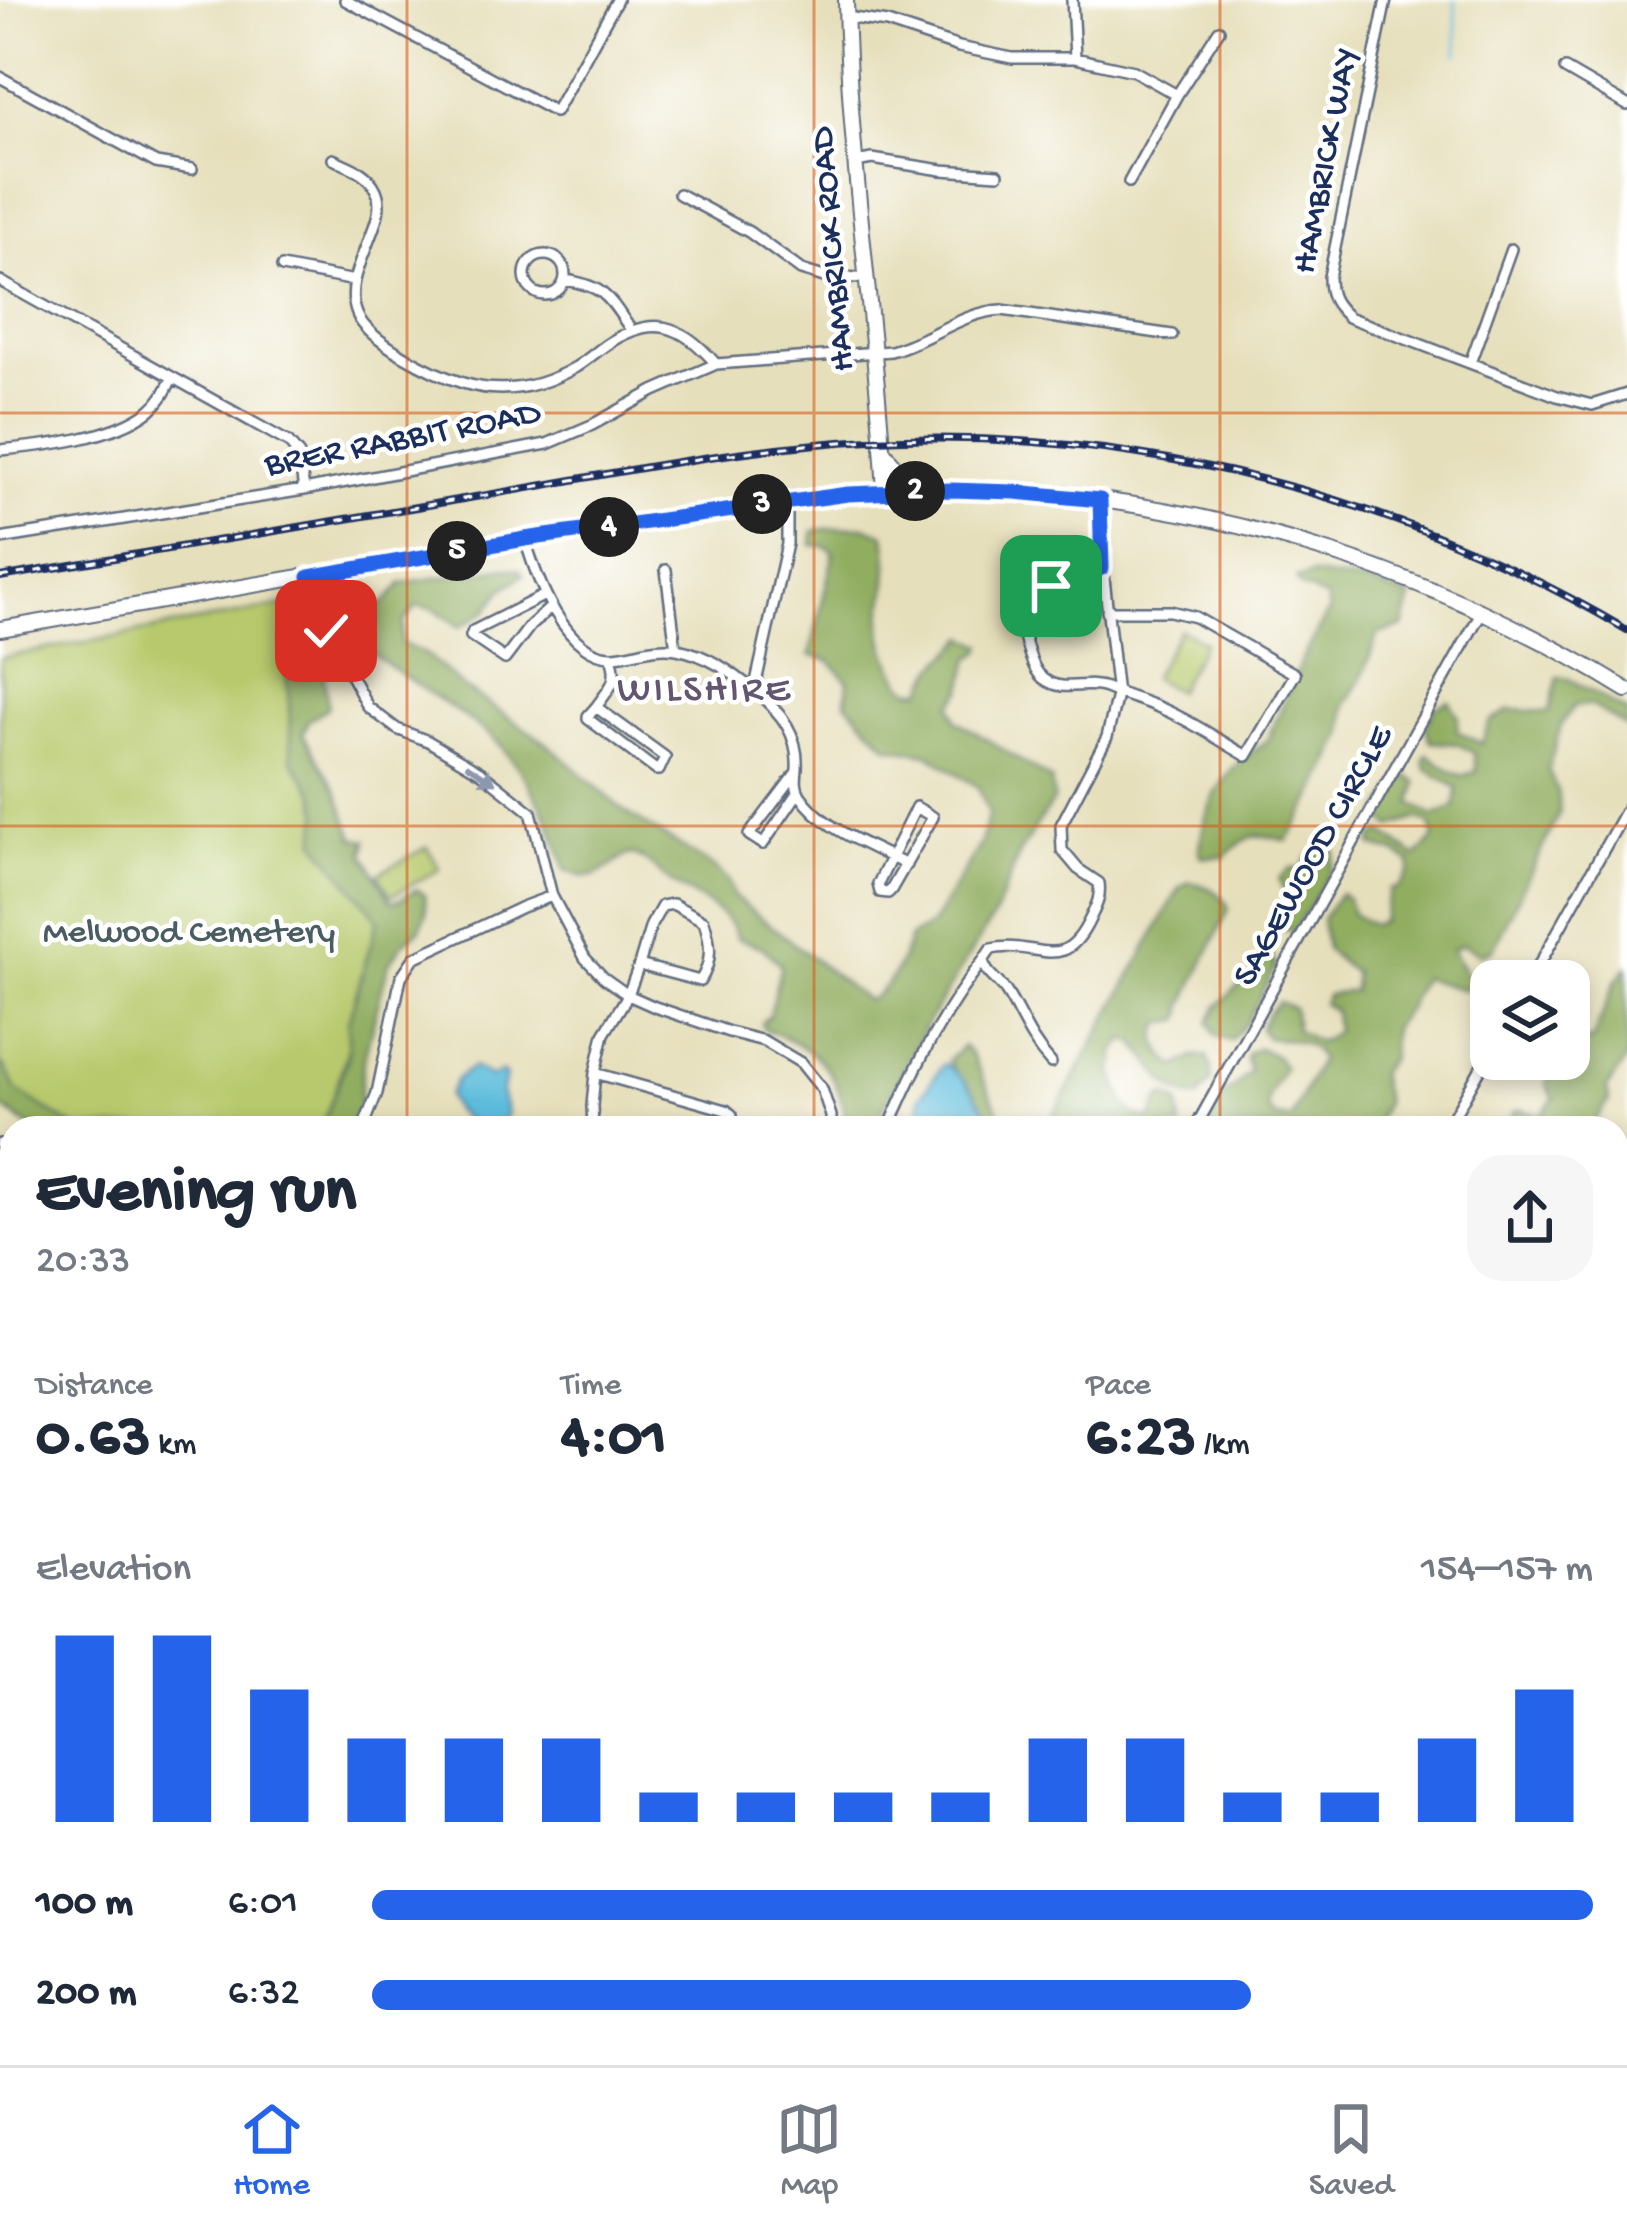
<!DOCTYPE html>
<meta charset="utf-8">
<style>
:root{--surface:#fff;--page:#f6f6f7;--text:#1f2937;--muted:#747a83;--line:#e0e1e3;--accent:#2563eb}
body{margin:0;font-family:"Gochi Hand",sans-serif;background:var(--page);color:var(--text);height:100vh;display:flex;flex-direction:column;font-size:45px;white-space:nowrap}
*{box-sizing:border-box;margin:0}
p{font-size:39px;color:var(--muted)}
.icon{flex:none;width:66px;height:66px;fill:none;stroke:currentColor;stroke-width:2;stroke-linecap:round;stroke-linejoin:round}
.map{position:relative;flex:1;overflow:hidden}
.sheet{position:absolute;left:0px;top:1116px;width:1629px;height:951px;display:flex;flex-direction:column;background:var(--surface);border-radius:36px 36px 0 0;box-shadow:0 6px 18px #0003}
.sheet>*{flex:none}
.controls{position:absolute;left:1470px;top:960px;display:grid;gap:24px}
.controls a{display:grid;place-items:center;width:120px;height:120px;border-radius:24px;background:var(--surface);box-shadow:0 6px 18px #0003;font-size:60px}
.pin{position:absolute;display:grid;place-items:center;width:102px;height:102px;color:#fff;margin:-51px;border-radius:24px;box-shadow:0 6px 18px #0006}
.km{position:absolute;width:60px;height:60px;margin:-30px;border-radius:50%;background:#222;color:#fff;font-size:33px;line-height:60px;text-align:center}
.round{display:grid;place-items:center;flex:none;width:126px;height:126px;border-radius:36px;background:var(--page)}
.overview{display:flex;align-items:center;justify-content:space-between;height:204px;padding:0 36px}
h1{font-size:66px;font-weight:800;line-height:90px}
.stats{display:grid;grid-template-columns:repeat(3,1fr);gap:18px;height:204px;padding:12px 36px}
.stats div{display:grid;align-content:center}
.stats b{font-size:60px;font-weight:800}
.stats small{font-size:33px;font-weight:400}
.stats p{font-size:33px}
.chart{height:336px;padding:24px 36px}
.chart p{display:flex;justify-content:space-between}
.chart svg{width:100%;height:216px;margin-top:12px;stroke:var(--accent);stroke-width:6}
ul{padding:0 36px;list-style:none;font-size:39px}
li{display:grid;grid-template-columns:192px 144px 1fr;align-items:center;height:90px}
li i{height:30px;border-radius:15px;background:var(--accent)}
.dock{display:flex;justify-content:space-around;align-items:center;height:168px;border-top:3px solid var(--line);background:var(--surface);font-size:33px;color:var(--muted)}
.dock a{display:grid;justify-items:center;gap:6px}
.dock .on{color:var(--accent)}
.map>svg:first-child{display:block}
</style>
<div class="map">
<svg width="1627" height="2065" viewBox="0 0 1627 2065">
<rect width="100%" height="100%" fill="#fff"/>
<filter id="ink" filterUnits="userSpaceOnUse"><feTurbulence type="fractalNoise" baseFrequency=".00833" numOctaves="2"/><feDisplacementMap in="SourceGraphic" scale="24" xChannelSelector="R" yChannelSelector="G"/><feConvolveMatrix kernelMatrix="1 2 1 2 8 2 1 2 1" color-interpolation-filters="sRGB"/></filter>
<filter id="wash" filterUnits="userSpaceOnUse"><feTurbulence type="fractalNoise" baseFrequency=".004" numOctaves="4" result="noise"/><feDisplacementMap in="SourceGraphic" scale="48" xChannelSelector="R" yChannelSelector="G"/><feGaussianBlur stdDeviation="2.7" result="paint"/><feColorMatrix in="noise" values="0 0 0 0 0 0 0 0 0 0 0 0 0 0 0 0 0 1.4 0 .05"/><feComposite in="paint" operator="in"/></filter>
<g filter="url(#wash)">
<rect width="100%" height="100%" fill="#e6dfbb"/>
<!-- green -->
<path fill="#b7c96c" stroke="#697c65" stroke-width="3" d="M291,604L303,738L390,918L323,1128H68L0,1090V658Z
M1180,629L1204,642L1177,691L1152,678Z
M427,847L440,869L391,896L378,874Z"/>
<!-- forest -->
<path fill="#91ad60" stroke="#566e5f" stroke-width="3" d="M864,526L885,534C886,544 888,554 888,564C888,609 870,623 895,670C903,685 906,692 923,690L934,669L966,637L984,645L981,652L970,659L963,689L951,705L956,720L1051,780L1054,799L1021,850L995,914L929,1020L877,1120L870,1128H845C844,1073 814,1046 764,1029L761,1023L769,1016L781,965L762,947L737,938C729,909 692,897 669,881C653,870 648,857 629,854C603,869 596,886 565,870C554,825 531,780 500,745C469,711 357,658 348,622L386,602L402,583L504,568L520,570L523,575L502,590L486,611L460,627L433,608L417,606L404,621L401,643L427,655L463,687L545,742L624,811L715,868L728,880L734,897L867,1001C891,988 902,962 910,937L931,925L981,843L989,813L978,787L928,754L887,746L846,702L848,681L830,661L810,655L834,552L825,546L812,545L813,533L816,530Z
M1313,575L1368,583L1411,597L1403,627L1378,634L1361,680L1345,705L1344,734L1311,802L1287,841C1255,831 1249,834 1225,857H1202L1199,851L1204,823L1215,793L1233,768L1268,739L1302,659L1329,611L1327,599L1301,587L1296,579Z
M294,630L315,639L320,648L315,658L324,677L328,707L309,720L303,734L337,791L354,838L367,840L364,854L391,901L399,900L417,889L425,895L426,914L420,929L404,942L388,965L363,1062L359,1109L350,1128H321L348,1057V1022L378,919L316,842L319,813L315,793L292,760L285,638Z
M1558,677L1569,679L1627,712V728L1591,705L1574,706L1561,725L1548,769L1557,791L1560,812L1493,949L1480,954L1463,944L1452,949L1471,983L1465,990L1422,978L1405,1012L1392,1028L1391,1058L1379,1073L1385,1103L1375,1122L1376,1128H1201L1223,1095L1236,1086L1250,1071L1246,1060L1248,1053L1259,1048L1277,1057L1284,1068L1269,1095L1267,1108L1275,1117L1291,1119L1320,1059C1310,1037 1287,1040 1266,1038L1260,1029L1268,1013L1279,1002L1293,1008L1296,1030L1319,1042L1336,1031L1334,1010L1323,1004L1326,995L1353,991L1354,973L1326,950L1322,919L1340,893L1348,899L1352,914L1372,925L1382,922L1390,889L1398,888L1410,872V862L1395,853L1372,846L1374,837L1382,832L1416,857L1434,838L1430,824L1418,818L1391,827L1379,815L1396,786L1407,776L1417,783L1412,803L1433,816L1455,807L1457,788L1426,768L1424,760L1427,754L1450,771L1462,776L1476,771L1474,753L1458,744L1431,742L1426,729L1434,708L1449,701L1458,716L1457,731L1482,743L1490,721L1509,710L1549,712Z
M1323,845L1335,851L1331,871L1294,931L1282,929L1280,906L1290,895L1283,889L1279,879L1291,868L1300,870L1309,855Z
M1189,882C1206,885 1223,892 1229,909L1183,1007L1184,1012L1181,1020L1163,1023C1150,1037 1162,1058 1177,1067L1194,1057L1206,1056L1211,1066V1081L1198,1098C1165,1094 1152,1065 1135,1042L1125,1040L1115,1052L1116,1061L1112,1070C1121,1091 1125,1121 1152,1119L1159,1101L1165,1096L1179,1103L1181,1128H1027L1029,1124L1051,1120L1179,889Z
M1271,954L1276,966L1247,1022L1231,1040L1216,1036L1209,1022L1218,1006Z
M1627,967V1058L1607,1088L1609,1100L1590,1128H1522L1512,1119L1513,1113L1520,1110L1542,1115L1554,1099L1546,1083L1560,1059H1569L1572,1040L1592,1041L1615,982Z
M963,1046L972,1055L1006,1128H994L948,1061Z
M0,1065L4,1066L17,1091L76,1128H32L0,1106Z
M0,1320L12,1327V1647L8,1653L12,1683L4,1685L0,1680Z
M1627,1330V1692L1617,1687V1343Z
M0,1924L12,1937V2055H180L178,2063L193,2060L197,2055H231L240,2065H0Z
M1105,2055H1186L1177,2065H1102Z"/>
<!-- water -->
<path fill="#5cbcdb" stroke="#3c769c" stroke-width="3" d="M944,1064C965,1075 984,1106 994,1128H920V1097Z
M473,1067L491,1077L501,1072L506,1076L501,1092L507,1114L497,1125C472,1125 456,1120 448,1096L456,1079Z"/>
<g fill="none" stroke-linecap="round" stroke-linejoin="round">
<!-- stream -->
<path stroke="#5cbcdb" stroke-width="3" d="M1455,0L1458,55
M0,1543L12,1532
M1617,1612L1627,1623"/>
</g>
</g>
<g filter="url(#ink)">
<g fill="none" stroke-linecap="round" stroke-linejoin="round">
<!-- street casing -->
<g stroke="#626d7f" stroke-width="14">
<path id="street" d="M345,0L555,112L617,0
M1072,0L1075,58
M1386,0L1329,277C1329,296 1334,304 1348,317L1557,396L1592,405L1627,394
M846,17L887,23L959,47L1012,58H1075L1134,71L1177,95
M1565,69L1627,105
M0,77L156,163L192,169
M333,159C350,167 368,172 376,190C384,208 374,226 368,243C360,264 347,290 357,314C368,342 434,374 463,383C502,395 540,388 576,367C587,360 596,352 606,345C652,314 681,323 716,364
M856,162L872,159L942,170L998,174
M1129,182L1177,95L1219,30
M679,194L749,232L801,270L824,277L868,278
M525 275a20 20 0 1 1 40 0a20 20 0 1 1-40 0Z
M282,267L355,281
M565,280C605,286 609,298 631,330
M0,281L288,442L299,455L304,490
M1470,363L1511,249
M0,450C44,446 115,438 150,410C161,401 166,391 172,378
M0,539L304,490L547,444L592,425L654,391L716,364L891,351C930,341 961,312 1002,310L1172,335
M525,539C536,577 565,658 614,656C636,654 654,645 677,649C708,655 733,673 756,692C782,713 799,735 797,769C796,779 795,787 800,795C825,832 870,844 906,865
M1103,569C1060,581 1008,591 1027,647C1031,659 1034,671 1044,679C1064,694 1086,680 1106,688C1123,695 1141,700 1158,707C1189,719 1218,740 1247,756L1295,674L1195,617L1170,611H1107
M666,570L676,649
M309,577L317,613L368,707L397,729L428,741L482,773L531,812L552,896L585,958L604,978L628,995L655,1007L729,1032L764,1041L801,1063L822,1089L831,1116V1128
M545,595L473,631L471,636L505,659L530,626L551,607
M754,691L787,544V502
M596,707L588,716V719L656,770H659L665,757L596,707C611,686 619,682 611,656
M796,773L749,835L763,844L798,793
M916,807L933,817L891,890L888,893L880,892L878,884Z
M673,904L704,921C711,943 713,961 700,981L639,965L651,925L662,906Z
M1530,981L1627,808
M1051,1063C1029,1039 1023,1019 1007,993C999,980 987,976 983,961L991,949C1037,939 1063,977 1090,919C1096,906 1101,898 1099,883L1078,869L1062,850L1061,825L1107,737L1117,695L1103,569L1100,500
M595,1073L604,1034L628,995L639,965
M363,1128L377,1093L401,977L414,958L522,907L552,896
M593,1128L592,1106L595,1073L726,1110L732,1115V1128
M889,1128C913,1070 944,1010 983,961
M1195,1128L1482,611
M1447,1128L1491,1050
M0,1144L12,1150
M1617,1170L1627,1159
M0,1245L12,1253
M0,1300L12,1277
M12,1743C1,1780 0,1802 12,1839
M1617,1769L1627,1774
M1617,1988L1627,1991
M351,2055L366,2065
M407,2065L420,2055
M633,2065L635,2055
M830,2065L832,2055
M1249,2065L1254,2055
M1494,2065L1513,2055"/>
</g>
<!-- secondary casing -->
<g stroke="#626d7f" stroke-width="18">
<path id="secondary" d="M846,0C849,164 876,328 885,492
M885,453L898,471L926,488
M0,629C202,595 404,557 607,527C743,507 875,485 1013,492C1230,504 1442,576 1627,690"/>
</g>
<!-- street -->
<use href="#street" stroke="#fff" stroke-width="9"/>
<!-- secondary -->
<use href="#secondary" stroke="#fff" stroke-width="14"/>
<!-- rail casing -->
<g stroke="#1b2f5e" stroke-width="8">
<path id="rail" d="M0,577C158,551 317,524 475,497C606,475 738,447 871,440C1137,427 1399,495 1627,630"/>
</g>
<!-- rail -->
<use href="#rail" stroke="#fff" stroke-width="3" stroke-dasharray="9" stroke-linecap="butt"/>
</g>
<!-- one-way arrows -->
<defs><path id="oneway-solid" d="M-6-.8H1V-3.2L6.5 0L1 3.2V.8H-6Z" transform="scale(3)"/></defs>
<use fill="#8d97ae" href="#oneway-solid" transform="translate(481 774) rotate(33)"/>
</g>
<g fill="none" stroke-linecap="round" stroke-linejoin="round" filter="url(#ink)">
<!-- route casing -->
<g stroke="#fff" stroke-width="24">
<path id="route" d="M326,631L317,614L309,577L525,539L848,494L950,490L1015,492L1100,500L1102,568L1051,586"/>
</g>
<!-- route -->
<use href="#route" stroke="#2563eb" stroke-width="15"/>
</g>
<!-- grid -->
<path fill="none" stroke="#d45514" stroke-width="3" stroke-opacity="0.55" d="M407,0V1128M814,0V1128M1220,0V1128M0,413H1627M0,826H1627M0,1239H12M1617,1239H1627M0,1652H12M1617,1652H1627M407,2055V2065M814,2055V2065M1220,2055V2065"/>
<g text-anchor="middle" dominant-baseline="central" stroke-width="9" stroke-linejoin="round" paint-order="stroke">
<!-- street labels -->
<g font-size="36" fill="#1b2f5e" stroke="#fff">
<text transform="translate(1328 161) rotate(-79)">HAMBRICK WAY</text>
<text transform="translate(835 249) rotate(-95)">HAMBRICK ROAD</text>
<text transform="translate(403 441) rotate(-11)">BRER RABBIT ROAD</text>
<text transform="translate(1315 857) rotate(-61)">SAGEWOOD CIRCLE</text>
</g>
<!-- park labels -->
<g font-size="36" fill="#4a5d62" stroke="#fff">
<text x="189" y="934">Melwood Cemetery</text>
</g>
<!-- neighbourhood labels -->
<g font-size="39" letter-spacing="3" fill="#635670" stroke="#fff">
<text x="705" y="692">WILSHIRE</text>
</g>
</g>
</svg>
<div class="controls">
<a><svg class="icon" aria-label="layers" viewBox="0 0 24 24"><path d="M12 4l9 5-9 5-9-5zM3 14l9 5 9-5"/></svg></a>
</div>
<div class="pin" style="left:1051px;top:586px;background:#1e9e55"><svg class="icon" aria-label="arrive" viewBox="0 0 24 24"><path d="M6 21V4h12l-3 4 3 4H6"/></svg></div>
<div class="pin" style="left:326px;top:631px;background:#d93025"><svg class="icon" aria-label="check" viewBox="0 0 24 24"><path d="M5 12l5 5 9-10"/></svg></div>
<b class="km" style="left:915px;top:491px">2</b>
<b class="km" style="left:762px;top:504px">3</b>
<b class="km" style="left:609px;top:527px">4</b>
<b class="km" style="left:457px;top:551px">5</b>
<section class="sheet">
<div class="overview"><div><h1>Evening run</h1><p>20:33</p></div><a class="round"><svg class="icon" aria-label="share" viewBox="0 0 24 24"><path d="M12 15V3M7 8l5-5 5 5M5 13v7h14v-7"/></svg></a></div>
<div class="stats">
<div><p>Distance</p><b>0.63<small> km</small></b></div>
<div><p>Time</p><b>4:01</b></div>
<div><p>Pace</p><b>6:23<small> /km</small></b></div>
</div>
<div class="chart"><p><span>Elevation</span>154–157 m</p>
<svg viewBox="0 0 160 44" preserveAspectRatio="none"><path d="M5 44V6M15 44V6M25 44V17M35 44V27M45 44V27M55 44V27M65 44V38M75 44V38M85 44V38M95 44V38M105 44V27M115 44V27M125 44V38M135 44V38M145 44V27M155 44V17"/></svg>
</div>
<ul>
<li><b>100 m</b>6:01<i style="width:100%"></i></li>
<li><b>200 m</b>6:32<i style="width:72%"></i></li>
</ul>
</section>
</div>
<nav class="dock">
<a class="on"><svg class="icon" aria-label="home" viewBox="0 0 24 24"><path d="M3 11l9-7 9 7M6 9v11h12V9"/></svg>Home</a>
<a><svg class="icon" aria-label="map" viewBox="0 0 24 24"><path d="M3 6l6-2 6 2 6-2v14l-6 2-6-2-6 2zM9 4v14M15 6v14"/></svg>Map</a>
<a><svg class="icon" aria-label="saved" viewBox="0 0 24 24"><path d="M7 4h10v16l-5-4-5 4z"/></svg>Saved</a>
</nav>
